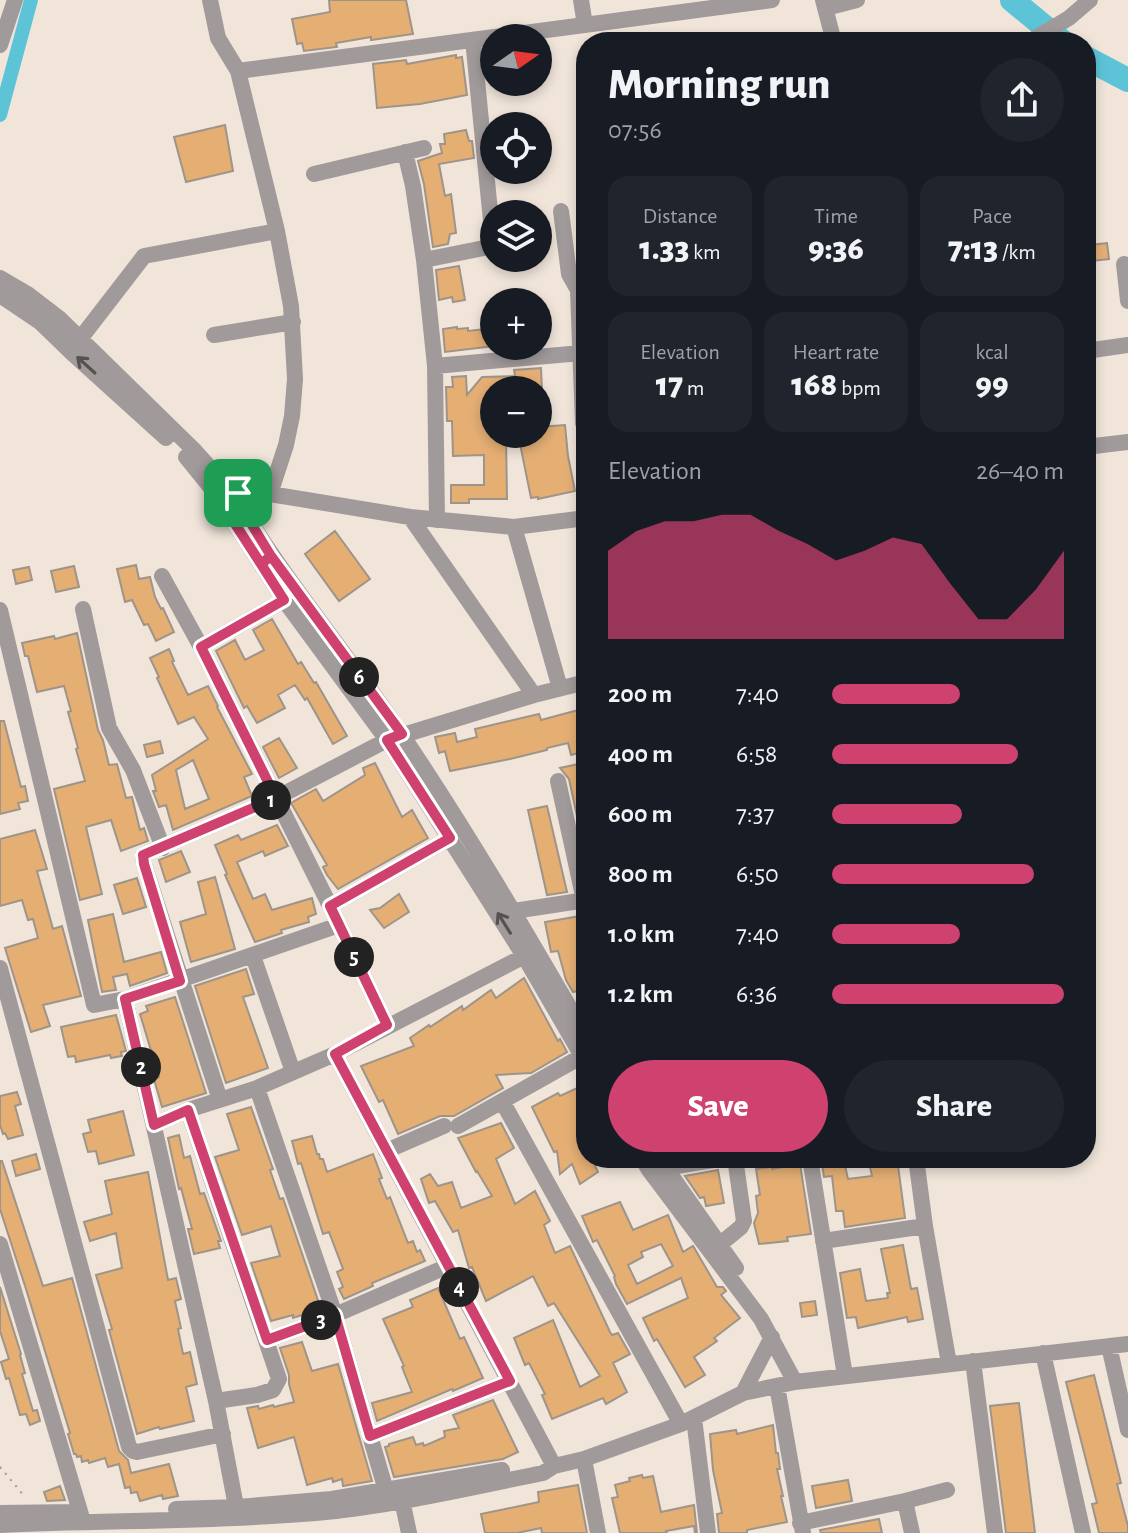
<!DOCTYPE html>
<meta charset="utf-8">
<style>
:root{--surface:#171b24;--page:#20242c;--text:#f1f3f6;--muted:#9ea1a6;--accent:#cf416e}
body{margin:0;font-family:"Alegreya Sans",sans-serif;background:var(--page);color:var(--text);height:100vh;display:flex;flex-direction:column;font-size:30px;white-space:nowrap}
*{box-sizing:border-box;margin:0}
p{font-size:26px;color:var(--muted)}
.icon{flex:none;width:44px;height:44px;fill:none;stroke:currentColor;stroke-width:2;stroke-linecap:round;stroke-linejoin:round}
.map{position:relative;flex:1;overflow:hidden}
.drawer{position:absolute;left:576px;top:32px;width:520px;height:1136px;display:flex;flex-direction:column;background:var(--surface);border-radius:32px;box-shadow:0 4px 12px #0003}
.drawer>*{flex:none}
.needle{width:52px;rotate:76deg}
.tools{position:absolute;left:480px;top:24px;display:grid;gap:16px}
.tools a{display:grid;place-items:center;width:72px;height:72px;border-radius:50%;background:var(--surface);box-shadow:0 4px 12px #0003;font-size:40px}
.pin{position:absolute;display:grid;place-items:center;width:68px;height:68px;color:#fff;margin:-34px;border-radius:16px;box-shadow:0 4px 12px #0006}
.km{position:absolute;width:40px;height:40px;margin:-20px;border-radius:50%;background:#222;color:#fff;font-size:22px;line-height:40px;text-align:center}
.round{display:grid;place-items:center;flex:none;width:84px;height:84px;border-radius:42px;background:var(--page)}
.overview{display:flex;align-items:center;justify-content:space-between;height:136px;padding:0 32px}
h1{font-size:44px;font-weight:800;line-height:60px}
.figures{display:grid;grid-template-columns:repeat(3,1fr);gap:12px;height:136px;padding:8px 32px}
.figures div{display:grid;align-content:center;border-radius:20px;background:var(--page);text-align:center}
.figures b{font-size:34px;font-weight:800}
.figures small{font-size:22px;font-weight:400}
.figures p{font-size:22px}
.chart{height:224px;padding:16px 32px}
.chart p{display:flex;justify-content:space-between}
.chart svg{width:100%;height:144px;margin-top:8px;fill:var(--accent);opacity:.7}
.cta{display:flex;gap:16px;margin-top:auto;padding:16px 32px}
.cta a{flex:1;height:92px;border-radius:48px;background:var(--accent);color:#fff;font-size:32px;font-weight:800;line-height:92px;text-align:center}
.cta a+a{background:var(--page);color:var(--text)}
ul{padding:0 32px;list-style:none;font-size:26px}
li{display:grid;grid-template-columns:128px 96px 1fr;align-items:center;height:60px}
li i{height:20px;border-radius:10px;background:var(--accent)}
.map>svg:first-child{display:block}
</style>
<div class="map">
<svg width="1128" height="1533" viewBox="0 0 1128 1533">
<rect width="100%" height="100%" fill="#f1e5da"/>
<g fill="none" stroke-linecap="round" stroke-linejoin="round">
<!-- canal -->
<path stroke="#5dc4d7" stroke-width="14" d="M0,115L31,0"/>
<!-- river -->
<path stroke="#5dc4d7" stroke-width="24" d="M1012,0L1063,42
M1086,58L1128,80"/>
</g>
<!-- building -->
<path fill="#e5af74" stroke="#9e9489" stroke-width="2" fill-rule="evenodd" d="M329,0H406L413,34L371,40V37L336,43L337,47L304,51L302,43L297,44L292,19L330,12Z
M456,55V58L462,57L467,95L420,104L377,108L373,64L406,60L407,64Z
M225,125L233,171L186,182L174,137Z
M466,130L469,141H472L474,158L439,164L445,196L451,194L456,233L450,234L448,244L433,247L424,184L418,161L442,153L440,144H445L444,134Z
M1107,243L1109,259L1092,261L1090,245Z
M459,266L465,300L453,302L452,297L439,300L436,270Z
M457,327V329L468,328V331L494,328V346L445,352L443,329Z
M541,368L542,390H494V434H506L507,499H469V503H451V485H484V455L453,456L452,421H447L446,387H453L452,377L466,376L467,395L482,377L515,376L514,370Z
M565,425L568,456L575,491L538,499V497L531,498L518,434H538V427Z
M335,531L370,579L339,601L305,554Z
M136,565L139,579L150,577L155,597L161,609L163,608L174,632L156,641L148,624L144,625L132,600L125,602L117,569Z
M74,566L79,587L56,592L51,571Z
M29,567L32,580L16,584L13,570Z
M272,619L298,664L301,662L314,683L316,682L347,736L333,744L307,698L305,700L295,685L278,695L285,708L257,723L247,706L244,708L216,651L235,640L245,660L264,650L253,630Z
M77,633L98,730L103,740L109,765L117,764L126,798L132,797L140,830L144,828L148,841L121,851L111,820L86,827L102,894L80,900L54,789L85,781L76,749L78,748L68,712L71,711L64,686L37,692L28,656H25L22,643L54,636L55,639Z
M169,649L174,661L172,662L188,695L208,686L218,706L217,707L252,774L244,777L252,796L173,830L166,805L159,807L153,791H156L152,775L208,739L194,717L178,724L157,678L159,677L150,658ZM193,760L209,799L185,809L176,770Z
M582,709L586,725V737L583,738L586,751L571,755L568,743L547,748V750L510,759L450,771L445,751L439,753L435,737L455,733L457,742L477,737L475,729L539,714L541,720Z
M0,721H4L21,787L25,786L28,801L18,803L20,809L0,814Z
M279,738L297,768L279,778L263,747Z
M160,741L163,753L147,757L144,745Z
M375,763L402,817L412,810L428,838L338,889L327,875L323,867L327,865L291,803L316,789L323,801L365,775L363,768Z
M583,763L586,778V858L569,779L560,768Z
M547,806L567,892L547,895L528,810Z
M277,825L288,846L265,856L263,851L237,862L253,899L265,894L272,910L312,898L316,914L308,917L309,922L281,930L282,933L255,942L225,875L227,874L215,845L238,835L241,840Z
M35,830L47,869L37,871L53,929L62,926L81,996L43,1005L50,1026L31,1032L5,948L38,938L33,919L28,920L22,900L0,906V839Z
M181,851L190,872L166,882L159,860Z
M215,877L235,949L191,962L180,922L206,914L198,882Z
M137,878L146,907L123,914L114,885Z
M399,894L409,912L384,928L370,910L380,908Z
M113,914L124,962L161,952L167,973L130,986L127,974L113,977L116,990L102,992L88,920Z
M586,915V989L573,992L566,980L558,951L551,952L545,922Z
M246,969L254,994L243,997L268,1068L226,1083L195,986Z
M524,978L558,1041L560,1039L567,1052L531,1073L496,1075L503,1088L454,1116H440L398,1134L383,1100L379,1102L361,1066L414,1046L410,1038L429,1025L430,1027L462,1006L463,1010L491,990L496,998Z
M175,997L206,1093L162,1107L154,1079L159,1077L140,1014L148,1011L146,1006Z
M116,1015L126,1051L121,1052L122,1056L111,1058L110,1055L76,1062L75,1056L68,1057L61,1027Z
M586,1084V1158H608L595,1166L598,1172L580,1184L572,1164L560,1174L557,1151L554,1152L532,1107L558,1093L560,1096Z
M17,1092L21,1104L15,1106L23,1135L8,1139L5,1133L3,1134L0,1125V1096Z
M251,1107L273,1169L270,1170L280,1199L283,1198L321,1309L293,1318V1315L271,1321L251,1263L280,1256L271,1226L242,1235L215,1157L239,1150L227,1114Z
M123,1111L134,1155L99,1164L96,1151L88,1152L83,1134L91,1132L88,1120Z
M501,1123L514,1148L496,1159L515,1204L535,1191L550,1221L544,1225L555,1253L570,1246L610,1332L612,1335L618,1333L630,1354L613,1363L627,1392L606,1404L603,1398L552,1419L542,1395L545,1394L529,1363L525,1365L514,1338L553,1320L580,1387L600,1376L554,1303L548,1306L533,1276L486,1301L472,1267L469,1268L458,1230L453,1232L435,1201L429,1203L421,1179L430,1174L438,1186L452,1182L461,1208L492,1196L477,1171L476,1172L458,1138Z
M179,1135L184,1158L190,1156L200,1194L204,1193L221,1241H218L220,1248L194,1254L188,1229H192L181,1188L179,1189L168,1138Z
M312,1136L317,1154H319L320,1159H323L327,1172L373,1154L382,1178L379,1179L387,1199L390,1197L408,1243L413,1241L417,1252L420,1250L425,1261L372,1283L373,1286L344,1299L339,1289L343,1287L337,1272L343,1269L329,1232L323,1234L301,1163L298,1164L292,1141Z
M36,1154L40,1169L16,1176L12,1161Z
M821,1158H840L841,1162L844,1161L848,1179L872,1176L868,1158H897L905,1218L845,1227L843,1211H836L832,1176L824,1177Z
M0,1161H2L43,1286L72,1278L119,1451L128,1460L131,1473L169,1464L178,1496L163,1499L162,1495L140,1501L137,1492L131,1493L130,1487L125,1488L119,1464L108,1467L105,1458L89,1463L88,1460L82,1462L81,1456L77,1457L76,1454H74L68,1434L70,1433L26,1289L0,1209Z
M800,1164L811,1234L787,1237L788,1241L759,1244L754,1223L758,1213L756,1196L760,1195L756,1169L772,1167V1169Z
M718,1170L724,1203L706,1206L704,1197L700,1198L685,1176Z
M148,1172L168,1280L176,1278L181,1299L175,1301L181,1328L178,1329L183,1354L190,1352L197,1384L186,1387L194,1421L160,1429L159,1427L137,1434L109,1330L112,1329L96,1275L122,1268L116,1233L90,1241L84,1222L112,1214L105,1181Z
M620,1202L633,1230L668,1215L683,1252L693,1246L717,1287H723L726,1291L721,1295L740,1318L714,1338L717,1341L694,1357L705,1375L685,1387L657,1339L654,1341L643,1318L688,1298L681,1278L627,1304L616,1284L614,1277L615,1276L597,1240L593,1242L582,1216ZM661,1244L673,1266L637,1284L628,1265L643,1257L641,1252Z
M903,1245L911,1289L917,1288L923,1319L908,1322L907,1317L858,1328L856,1317L847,1318L840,1273L860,1269L866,1301L888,1298L887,1293H890L881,1249Z
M0,1287L21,1354L20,1355L25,1373L22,1374L33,1411L37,1410L40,1421L30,1425L26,1414L20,1415L9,1378L6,1379L1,1362L9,1359L0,1331Z
M438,1288L460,1339L464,1337L483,1378L453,1391L452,1389L377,1421L372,1403L412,1392L402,1367L404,1366L383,1319L413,1307L410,1300Z
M815,1301L817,1315L802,1317L800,1303Z
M302,1342L312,1371L338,1364L372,1481L343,1486L342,1479L333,1482L332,1478L307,1485L294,1437L258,1448L247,1408L258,1406L259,1409L273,1405L274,1407L294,1402L289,1384V1375L280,1348Z
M1094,1375L1121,1483L1117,1484L1128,1526V1533H1099L1092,1504L1097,1503L1066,1382Z
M493,1400L518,1452L503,1459L394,1477L385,1447L389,1446V1444L413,1437L416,1445L423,1443L424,1446L445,1437L444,1431L459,1428L453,1415Z
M1019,1403L1035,1533H1006L990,1406Z
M773,1425L776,1453H778L780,1469H777L783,1496H781L787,1522L747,1530V1533H719L717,1514L722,1513L713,1470L710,1434L736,1430L737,1434Z
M642,1475L643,1478L653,1476L661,1512L694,1505L697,1533H695L694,1526L666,1531L667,1533H620L612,1498L618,1497L615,1485L630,1481L629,1478Z
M848,1480L852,1501L816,1508L812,1486Z
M578,1485L587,1533H542L541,1528L517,1533H485L481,1514L539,1502L538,1492Z
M60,1486L65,1500L47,1501L44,1492Z
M879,1519L882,1533H821L820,1530Z"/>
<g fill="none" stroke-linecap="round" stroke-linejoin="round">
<!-- path -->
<path stroke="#a19890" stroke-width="2" stroke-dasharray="2 6" stroke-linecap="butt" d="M0,1467L25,1497"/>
<!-- minor -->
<path stroke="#a19a9b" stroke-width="16" d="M210,0L218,38L238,71L277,231L291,306L295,379L292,416L286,445L270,494
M581,0L585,25
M823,0L834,42
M826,8L857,0
M1029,42L1069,18L1090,0
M0,45L15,0
M238,71L772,0
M405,152L413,186L424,260L435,366L437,520
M314,174L424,148
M561,211L569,274L578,290L583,423L586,430
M424,260L484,248L490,246L493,241L473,40
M1124,264L1128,301
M0,278L29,295L59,318L195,451L231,491
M0,295L40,322L71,352L166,438
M214,335L293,322
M80,339L144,256L277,231
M1086,351L1128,345
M435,366L581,353
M1086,447L1128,442
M186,457L220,499
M238,493L270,494L410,517L514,527L586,518
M241,507C290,587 350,658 402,735C468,833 527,934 586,1036
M228,513L284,600L387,740L524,956L586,1063
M410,517L534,695
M514,527L560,688
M162,576L201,647
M284,600L201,647L330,906L387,1025
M83,609L109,728L133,770L163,848
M0,610L94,1005L125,999L339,925
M558,781L584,900
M330,906L450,838
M514,911L586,900
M536,950L335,1054L554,1466
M253,956L293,1072
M0,968L129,1447L133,1451L137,1452L223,1434
M125,999L216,1401L238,1517
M257,1088L335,1315L389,1501
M220,1100L144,864L143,855L276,798L387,740L534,695L586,682
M502,1101L681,1424
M188,1110L279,1379L273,1390L257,1395L216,1401
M154,1125L188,1110L257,1088L335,1054
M458,1126L586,1054
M386,1151L444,1126
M642,1158L649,1170L761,1319L795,1382
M659,1158L736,1268
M810,1158L845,1376
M916,1158L925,1226L949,1364
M659,1169L725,1158
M823,1241L925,1226
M0,1244L82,1518
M713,1250L741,1227L744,1221L735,1158
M267,1340L335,1315L448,1266
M1109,1346L1128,1430
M1043,1353L1083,1533
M973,1361L995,1533
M777,1386L803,1533
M743,1393L772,1337
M694,1418L708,1533
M370,1436L510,1381
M584,1459L598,1533
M402,1500L409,1533
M905,1501L947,1490
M176,1509L238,1507L332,1499L502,1470
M0,1513L76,1512
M800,1523L905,1501L912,1533
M0,1525C105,1520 211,1522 316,1513C392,1506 468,1488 543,1473L554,1466L584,1459L681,1424L743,1393L795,1382L1128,1344"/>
</g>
<!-- one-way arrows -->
<defs><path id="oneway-shaft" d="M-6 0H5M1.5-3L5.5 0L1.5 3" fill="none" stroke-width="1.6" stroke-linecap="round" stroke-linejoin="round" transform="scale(2)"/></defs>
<g stroke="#575250">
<use href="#oneway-shaft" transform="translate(86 365) rotate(-138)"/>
<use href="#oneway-shaft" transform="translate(504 923) rotate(-122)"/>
</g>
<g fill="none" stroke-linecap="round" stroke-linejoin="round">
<!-- route casing -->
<g stroke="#fff" stroke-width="16">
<path id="route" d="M238,493L242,500L241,507L271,556L261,564L284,600L201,647L276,798L143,855L144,864L180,981L125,999L154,1125L188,1110L267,1340L335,1315L370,1436L510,1381L335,1054L387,1025L330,906L450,838L387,740L402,734L271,556L261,564L228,513L220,506C219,494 228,487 238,493"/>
</g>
<!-- route -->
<use href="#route" stroke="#cf416e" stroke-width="10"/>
</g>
</svg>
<div class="tools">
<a><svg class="needle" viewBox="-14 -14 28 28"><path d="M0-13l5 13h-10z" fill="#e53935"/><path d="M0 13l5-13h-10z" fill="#9ea1a6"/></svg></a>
<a><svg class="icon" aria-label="locate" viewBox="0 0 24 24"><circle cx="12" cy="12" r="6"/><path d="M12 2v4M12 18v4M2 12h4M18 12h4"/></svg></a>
<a><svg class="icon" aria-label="layers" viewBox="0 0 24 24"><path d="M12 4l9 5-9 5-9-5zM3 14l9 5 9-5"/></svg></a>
<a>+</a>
<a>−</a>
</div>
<div class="pin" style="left:238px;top:493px;background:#1e9e55"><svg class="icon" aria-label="arrive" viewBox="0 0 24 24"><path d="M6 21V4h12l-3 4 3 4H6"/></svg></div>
<b class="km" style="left:271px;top:800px">1</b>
<b class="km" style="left:141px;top:1067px">2</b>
<b class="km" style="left:321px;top:1320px">3</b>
<b class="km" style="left:459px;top:1287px">4</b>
<b class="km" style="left:354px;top:957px">5</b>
<b class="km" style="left:359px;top:677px">6</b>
<section class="drawer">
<div class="overview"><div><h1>Morning run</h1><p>07:56</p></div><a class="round"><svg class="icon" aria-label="share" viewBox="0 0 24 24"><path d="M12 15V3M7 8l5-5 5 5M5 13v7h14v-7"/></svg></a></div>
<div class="figures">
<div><p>Distance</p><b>1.33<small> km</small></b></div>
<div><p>Time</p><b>9:36</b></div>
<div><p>Pace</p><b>7:13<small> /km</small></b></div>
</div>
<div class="figures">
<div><p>Elevation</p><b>17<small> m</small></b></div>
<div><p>Heart rate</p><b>168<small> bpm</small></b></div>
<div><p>kcal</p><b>99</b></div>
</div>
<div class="chart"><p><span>Elevation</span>26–40 m</p>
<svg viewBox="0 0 160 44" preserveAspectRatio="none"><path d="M0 44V17L10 11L20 8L30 8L40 6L50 6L60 11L70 15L80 20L90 17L100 13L110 15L120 27L130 38L140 38L150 29L160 17V44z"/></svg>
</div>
<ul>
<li><b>200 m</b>7:40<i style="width:55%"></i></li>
<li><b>400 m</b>6:58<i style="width:80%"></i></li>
<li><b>600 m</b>7:37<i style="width:56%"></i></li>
<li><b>800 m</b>6:50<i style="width:87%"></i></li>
<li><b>1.0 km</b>7:40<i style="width:55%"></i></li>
<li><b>1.2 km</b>6:36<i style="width:100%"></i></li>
</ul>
<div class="cta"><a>Save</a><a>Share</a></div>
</section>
</div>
